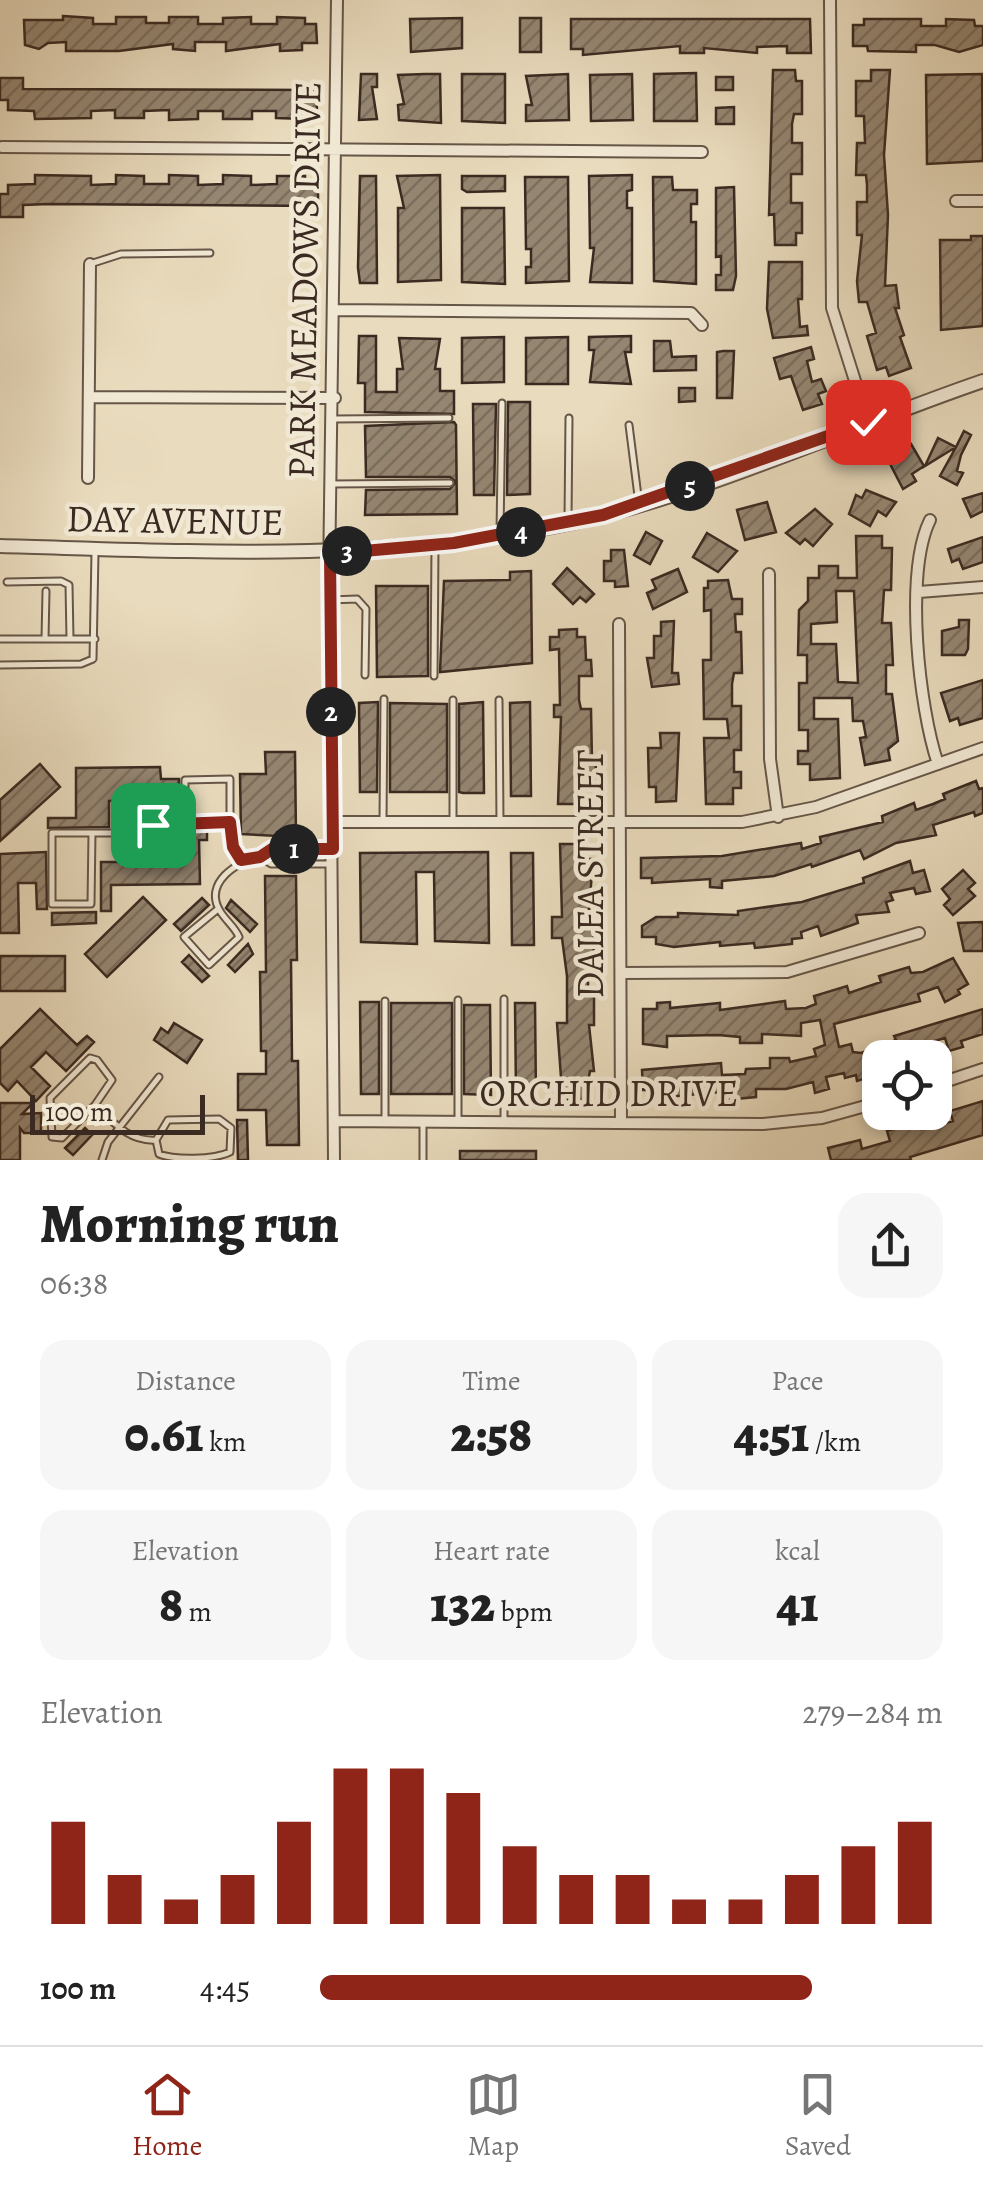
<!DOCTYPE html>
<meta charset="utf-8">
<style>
:root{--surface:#fff;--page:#f6f6f6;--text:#222;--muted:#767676;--line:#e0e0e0;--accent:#8f2418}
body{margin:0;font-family:Alegreya,serif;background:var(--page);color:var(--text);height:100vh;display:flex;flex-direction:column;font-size:38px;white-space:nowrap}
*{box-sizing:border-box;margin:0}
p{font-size:32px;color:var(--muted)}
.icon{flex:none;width:55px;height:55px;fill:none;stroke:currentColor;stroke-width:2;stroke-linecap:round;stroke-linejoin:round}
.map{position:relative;height:1160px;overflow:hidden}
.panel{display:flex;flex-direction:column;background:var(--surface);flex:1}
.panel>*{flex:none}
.buttons{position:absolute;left:862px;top:1040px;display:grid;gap:20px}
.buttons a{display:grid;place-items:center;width:90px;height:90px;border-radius:20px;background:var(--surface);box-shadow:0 5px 15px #0003;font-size:50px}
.scale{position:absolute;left:30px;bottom:25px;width:175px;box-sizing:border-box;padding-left:10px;border:5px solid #3b2a21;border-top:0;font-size:28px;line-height:35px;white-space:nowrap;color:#3b2a21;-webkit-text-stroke:8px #f1e8d4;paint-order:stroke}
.pin{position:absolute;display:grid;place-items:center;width:85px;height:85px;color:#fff;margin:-42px;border-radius:20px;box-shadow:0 5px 15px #0006}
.km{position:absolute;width:50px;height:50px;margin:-25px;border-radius:50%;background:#222;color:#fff;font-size:28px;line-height:50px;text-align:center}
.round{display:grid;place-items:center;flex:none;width:105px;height:105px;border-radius:30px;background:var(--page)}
.head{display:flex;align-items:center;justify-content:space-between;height:170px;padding:0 40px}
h1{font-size:55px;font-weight:800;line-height:75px}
.figures{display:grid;grid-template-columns:repeat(3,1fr);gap:15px;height:170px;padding:10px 40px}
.figures div{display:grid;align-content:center;border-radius:25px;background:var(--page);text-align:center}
.figures b{font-size:50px;font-weight:800}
.figures small{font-size:28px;font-weight:400}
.figures p{font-size:28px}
.chart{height:280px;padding:20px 40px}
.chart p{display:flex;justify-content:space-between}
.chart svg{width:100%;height:180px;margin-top:10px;stroke:var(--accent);stroke-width:6}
ul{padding:0 40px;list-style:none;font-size:32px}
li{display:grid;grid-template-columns:160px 120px 1fr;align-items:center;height:75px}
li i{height:25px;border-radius:12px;background:var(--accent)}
.tab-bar{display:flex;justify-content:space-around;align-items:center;height:140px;border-top:2px solid var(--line);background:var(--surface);font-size:28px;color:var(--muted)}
.tab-bar a{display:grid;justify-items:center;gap:5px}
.tab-bar .on{color:var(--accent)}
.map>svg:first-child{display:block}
</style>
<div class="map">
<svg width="983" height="1160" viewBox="0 0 983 1160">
<defs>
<pattern id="building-hatch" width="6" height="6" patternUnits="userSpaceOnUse" patternTransform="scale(2.5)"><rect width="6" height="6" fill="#958672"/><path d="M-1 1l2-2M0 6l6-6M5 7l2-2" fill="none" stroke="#7b6e5d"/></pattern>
</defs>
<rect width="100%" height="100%" fill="#e9dbbd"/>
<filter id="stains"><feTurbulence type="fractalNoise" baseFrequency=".002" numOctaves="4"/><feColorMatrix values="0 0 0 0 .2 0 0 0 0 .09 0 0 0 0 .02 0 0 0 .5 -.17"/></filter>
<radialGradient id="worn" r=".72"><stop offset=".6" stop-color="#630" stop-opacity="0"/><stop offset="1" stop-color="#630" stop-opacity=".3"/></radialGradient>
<!-- building -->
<path fill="url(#building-hatch)" stroke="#3b2a21" stroke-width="2.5" fill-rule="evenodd" d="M63,16L93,18V24H116V17H146V23H169V17H198V24H223V18L251,17V24H277V17L305,18V24H316L317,43H302V50L280,51V44L226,51V42H195V51L173,49V44L119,51H66V42L48,43L39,49L25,45L24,20H63Z
M462,18V48L411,52L410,19Z
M520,18H541V52H520Z
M571,19H810L811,53H787V46L757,47V53L704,48V53H680V46L583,55V49H571Z
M864,19H921V26H946V19L974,20L975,26H983V45L959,52L935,45H916V52L868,51L867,46H853V25H864Z
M773,70H795L796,81H802V114H794L792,124V143H802V174H791V203H802V233H796V245H775L774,214L769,215Z
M871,70H890L884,155L888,215L885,286L896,285L899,308H895L904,335L900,337L911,368L889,376L886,367L877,370L867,336L876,333L867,302H859L857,281L862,235H857V202H867V185L866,175H856L857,143H865L864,116H856V81H871Z
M696,73L697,121H654V74Z
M361,74H377V87H372L377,119L359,120Z
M425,74H440L441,123L399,120L398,105L404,104L398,75Z
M462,74H505V123L462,121Z
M568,74L569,120L526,121V105H532L526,76Z
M632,74L633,120L591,121L590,75Z
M982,74L983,161L927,164L926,75Z
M716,77H733V90H716Z
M0,78H23V89L316,90L317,110H306V119L276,118V111H252V119H223V111H198V119L169,120V110L144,111V118H115V110L91,111V118L35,119L34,111L8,110V100H0Z
M734,107V124H716V108Z
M35,175L91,176V185L116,184V175L144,176V184H169V175L198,176V185L223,184V175L251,176V185L277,184V176H305V184H318V206L49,204L23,205V217H0V194H8V185L35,184Z
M440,175L441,280L398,282V208H404L397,176Z
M632,175V190L627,191V208H632V283L590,282L594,248H590L589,176Z
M360,176H376L377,283H360L358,268Z
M462,176H505V191L467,192L462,189Z
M525,177H568L569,281L526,283V267H531V249H526Z
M653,177H672L673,190H697V204H691V222H696V284L654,281Z
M734,187L736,276L733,290H716V275H721V256L716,257V188Z
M462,208H504L505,284L462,282Z
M971,236H983V326L941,330L940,240H971Z
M769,262H802V299H798L800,327L807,326L808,335L773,338L767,309Z
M359,336H376V392H397V369H403L399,338L440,339L435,369H440V391H454V414L365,412V383H358Z
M631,336V352H625L631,384L590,382L594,350H589V337Z
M504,337V382L462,383V338Z
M568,337V384H526V338Z
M654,341H670L672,357L696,356V370L654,371Z
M811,347L814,359L807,361L812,382L821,379L826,391L818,394L822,404L803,410L791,376L780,379L774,358Z
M723,351H734L732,398H717V352Z
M679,388H695V401L679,402Z
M508,402H530V494L507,495Z
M473,404H496L494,495H474Z
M454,422L456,425L457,514L365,515L366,490L450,489L456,482L450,477H366L365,426Z
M964,431L971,435L961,455L957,471L963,473L957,485L940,476L956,447L925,466L938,438L956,447Z
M911,444L924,466L912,474L916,481L903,489L887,458Z
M866,490L896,502L886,516L878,511L870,526L849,514L856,495L862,498Z
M983,493V511L971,517L963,499Z
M767,502L776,532L745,540L737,510Z
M815,509L832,524L813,546L805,539L800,544L786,533Z
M646,532L662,541L650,564L634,555Z
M707,533L737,551L718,572L693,557Z
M856,536H882V548H892L891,590H884L882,623H891L893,665H886V694H892L898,741L888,749L890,760L865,765L860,738L866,737L863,721H853L852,698H814V719H838L840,778L810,780V764H798V751H808V730H799V683H807V655H798L799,610L808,601V578H819V566H838V578H857ZM836,591H854L858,683L838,682L836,644H811V624L837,622Z
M983,537V562L963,569L959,559L952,562L948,549Z
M611,550H624L628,586L615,587V581H604V561H611Z
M567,568L594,594L586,602L580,597L573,604L553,584Z
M678,569L687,592L653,609L647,593L656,589L652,580Z
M531,571L532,663L440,672L444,581L510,580V572Z
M728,580L732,599H742V614H735L736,632H741L742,673H734L732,684V706H741V750H734V772H741V788H733V804H706L704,738H729L727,719H704L703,660H711V610L704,611V588H708V581Z
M376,586H428V676L377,677Z
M959,620H969L968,649L965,655H942V631L959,627Z
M674,621L672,673H678L679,684L652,687L647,658H654V636H661V622Z
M577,629V637H585L586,660H591L592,676H579V700L581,709H591L592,760L596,765L593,789H579L580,804H558L561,717H554V705H560L559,649L550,650V637H559V630Z
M983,680V718L960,725L958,718L950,721L941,693Z
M378,702L377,792H360L359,703Z
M483,702L484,793H463L459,792V704Z
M530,702L531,796H511L510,703Z
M390,703L447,704V792H390Z
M660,733H679L676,801L656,802V787H649L648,748H661Z
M265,752H295L296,837L241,834L240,774H266Z
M40,764L60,787L0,841V800Z
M160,767L161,779H179V809H171V800L109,801V827L48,828V818H76V768Z
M976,781L979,789L983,788V813L975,816L974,812L933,825L936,835L896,843L864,859L860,850L812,867L811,864L774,876L722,881V888L710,887V879L652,883V878H641V858L722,856L801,843L802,849L821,843L820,837L883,822L882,816L914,803L916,810L933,804L945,799L943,794Z
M179,830H207V840H199L200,884L111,885V911H101V862H121V853L179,852Z
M560,844H581V859H593L588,924H593L594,967H588V990H594V1025H589L594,1071H590L584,1103H568V1091H562L557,1023H567V976L562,938H552V917H562Z
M46,852L47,909H37L36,883H18L19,933H0V854Z
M488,852L489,943L435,941L434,872H416L417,944L361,942L360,853Z
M511,853H533L534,945H512Z
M910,861L913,873L924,870L930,891L916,894L914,888L890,893L893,900L886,902L889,912L856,915L858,923L821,936L818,926L801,932L802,938L792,939V944L755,948L754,943L720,946V942L674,947L656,944V937H642V926L656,917H678V913L738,915V911L802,902L864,883L863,878Z
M963,870L975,883L968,889L975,896L953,915L944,905L950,899L942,889Z
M265,876H296L297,960H291L292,1061H298L299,1145H267L266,1110H238V1074H266V1051H261L260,972H266Z
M143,897L166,920L107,977L85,954Z
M202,898L209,905L181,931L174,924Z
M231,900L257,924L250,932L226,908Z
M96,912V923L52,925V913Z
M983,922V951H964L958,923Z
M248,944L253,954L235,972L228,965Z
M189,955L209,976L202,982L182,962Z
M0,956H65V991H0Z
M953,958L968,984L958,990L960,994L945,1002L938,987L918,994L920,1001L834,1024L839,1047L851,1044L853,1052L861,1053L896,1040L894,1036L983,1009V1034L961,1041L963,1047L949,1051L945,1038L927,1043L931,1058L917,1054L880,1058V1074L857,1081L856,1075L845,1078L844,1073L826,1077L829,1089L815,1093L813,1082L786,1089H756V1097L735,1099H720V1092L657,1098V1090H643L642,1070L721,1063L722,1075L745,1074L746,1069L770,1068V1058H789L790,1062L816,1056L814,1049L825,1045L820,1020L801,1023V1036L762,1034V1043H740V1037L718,1035L667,1036V1047L643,1044V1009H657V1003L670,1002V1008L720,1003V1010L785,1001L786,1009L806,1008L816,1004L814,996L847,986L849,993L881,982L879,976L909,967L911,973L923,972Z
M360,1002H379V1094H361Z
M391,1003H452V1094H391Z
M515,1003H535L536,1096H516Z
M464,1005H490L491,1095L464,1094Z
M40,1009L77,1045L87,1036L94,1042L66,1071L46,1052L31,1067L50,1086L36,1101L17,1081L8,1091L0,1083V1049Z
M174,1023L202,1040L187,1063L154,1040L161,1028L168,1033Z
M983,1101V1135L910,1157L911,1160H831L828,1148L860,1140L862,1149L890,1141L887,1131L918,1121L921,1129L953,1121L950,1111Z
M0,1103H33L22,1114L41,1113V1133H24L20,1128V1160H0Z
M237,1120H247L248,1160H238Z
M85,1128L92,1135L73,1155L65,1148Z
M460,1151H536V1160H460Z"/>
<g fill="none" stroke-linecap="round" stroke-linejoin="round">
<!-- service casing -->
<g stroke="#665648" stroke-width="9">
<path id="service" d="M90,264L121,254L210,253
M334,419L449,418
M629,425L639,504
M332,484L450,483
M568,520L569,418
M500,532L502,403
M7,582L61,581L69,585L70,639
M329,600L357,599L366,609L365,675
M0,639H95
M45,639L46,591
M0,665L81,664L93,659L95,552
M434,676L435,545
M453,700V822
M499,700L500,822
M383,821L384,699
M185,822V780L230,779V822
M92,833L91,904H52V833H125L176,821L230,822L233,847L241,861
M329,864H271L260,857L271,849H330
M218,909L184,937L209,965L239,937C235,927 226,921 220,911C203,883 237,861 260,857
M458,1000V1119
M95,1105L112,1080L97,1060L90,1058L50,1098L52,1137L62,1138L95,1105C113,1122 129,1142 156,1140L168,1120L219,1119L231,1128L230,1152C214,1160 174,1160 159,1154L156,1140
M385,1118V1001
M504,1119V999
M102,1160L108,1142L159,1077
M423,1160V1122"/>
</g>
<!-- minor casing -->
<g stroke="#665648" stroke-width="14">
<path id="minor" d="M830,0L832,308L868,422
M2,147L702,152
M956,201H983
M335,310L691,313L702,325
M92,397L335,398
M88,478L90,264
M930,520C904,573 919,708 938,764
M769,574L770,759L778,817
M919,592L983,587
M619,624L621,1123
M333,822H742L816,807L983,748
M621,973L787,972L919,933
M935,1085L983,1069
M335,1121L763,1124L822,1118L880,1102
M334,1160L329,578L337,0"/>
</g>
<!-- tertiary casing -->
<g stroke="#665648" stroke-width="16">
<path id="tertiary" d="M0,546C185,551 369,562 552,527C694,500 845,428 983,381"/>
</g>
<!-- service -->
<use href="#service" stroke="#f1e8d4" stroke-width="5"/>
<!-- minor -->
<use href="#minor" stroke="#f1e8d4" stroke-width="10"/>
<!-- tertiary -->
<use href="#tertiary" stroke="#f1e8d4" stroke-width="12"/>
</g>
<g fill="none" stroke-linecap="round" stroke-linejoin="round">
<!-- route casing -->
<g stroke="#fff" stroke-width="20">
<path id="route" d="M153,825L230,822L233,847L241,860L260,857L272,849H333L330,554L454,543L603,515L868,422"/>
</g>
<!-- route -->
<use href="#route" stroke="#8f2418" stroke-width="12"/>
</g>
<g text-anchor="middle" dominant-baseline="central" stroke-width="9" stroke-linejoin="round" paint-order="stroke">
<!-- street labels -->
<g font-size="38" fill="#3b2a21" stroke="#f1e8d4">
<text transform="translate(304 280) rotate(-89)">PARK MEADOWS DRIVE</text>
<text transform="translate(175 520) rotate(1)">DAY AVENUE</text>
<text transform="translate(590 874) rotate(-90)">DALEA STREET</text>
<text x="609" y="1093">ORCHID DRIVE</text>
</g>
</g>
<rect width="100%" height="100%" filter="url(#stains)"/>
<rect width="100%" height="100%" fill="url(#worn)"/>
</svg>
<div class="buttons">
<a><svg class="icon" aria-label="locate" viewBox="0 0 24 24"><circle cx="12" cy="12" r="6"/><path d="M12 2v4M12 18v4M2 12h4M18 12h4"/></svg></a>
</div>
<div class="scale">100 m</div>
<div class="pin" style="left:153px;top:825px;background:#1e9e55"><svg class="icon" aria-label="arrive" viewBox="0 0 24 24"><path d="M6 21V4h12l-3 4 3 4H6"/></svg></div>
<div class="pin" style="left:868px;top:422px;background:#d93025"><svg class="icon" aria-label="check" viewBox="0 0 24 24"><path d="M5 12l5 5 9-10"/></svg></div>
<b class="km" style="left:294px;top:849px">1</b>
<b class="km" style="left:331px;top:712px">2</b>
<b class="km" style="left:347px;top:551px">3</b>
<b class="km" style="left:521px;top:532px">4</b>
<b class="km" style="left:690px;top:486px">5</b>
</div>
<section class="panel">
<div class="head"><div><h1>Morning run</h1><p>06:38</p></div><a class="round"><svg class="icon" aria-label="share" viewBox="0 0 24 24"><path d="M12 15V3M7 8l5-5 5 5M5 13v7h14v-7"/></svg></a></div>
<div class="figures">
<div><p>Distance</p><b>0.61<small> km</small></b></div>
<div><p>Time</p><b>2:58</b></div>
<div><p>Pace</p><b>4:51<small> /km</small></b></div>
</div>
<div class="figures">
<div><p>Elevation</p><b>8<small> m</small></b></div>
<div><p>Heart rate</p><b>132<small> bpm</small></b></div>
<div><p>kcal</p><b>41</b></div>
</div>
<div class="chart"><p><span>Elevation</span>279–284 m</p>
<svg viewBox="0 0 160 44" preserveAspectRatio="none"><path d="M5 44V19M15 44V32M25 44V38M35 44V32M45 44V19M55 44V6M65 44V6M75 44V12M85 44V25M95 44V32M105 44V32M115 44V38M125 44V38M135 44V32M145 44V25M155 44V19"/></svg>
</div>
<ul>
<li><b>100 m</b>4:45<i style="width:79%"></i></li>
</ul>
</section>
<nav class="tab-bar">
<a class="on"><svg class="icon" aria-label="home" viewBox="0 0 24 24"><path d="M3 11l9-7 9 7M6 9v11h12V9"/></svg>Home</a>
<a><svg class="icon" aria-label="map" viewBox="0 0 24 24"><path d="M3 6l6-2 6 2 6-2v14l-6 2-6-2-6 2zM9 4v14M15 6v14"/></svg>Map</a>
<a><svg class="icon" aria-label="saved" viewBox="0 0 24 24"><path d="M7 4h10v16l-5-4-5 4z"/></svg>Saved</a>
</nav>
